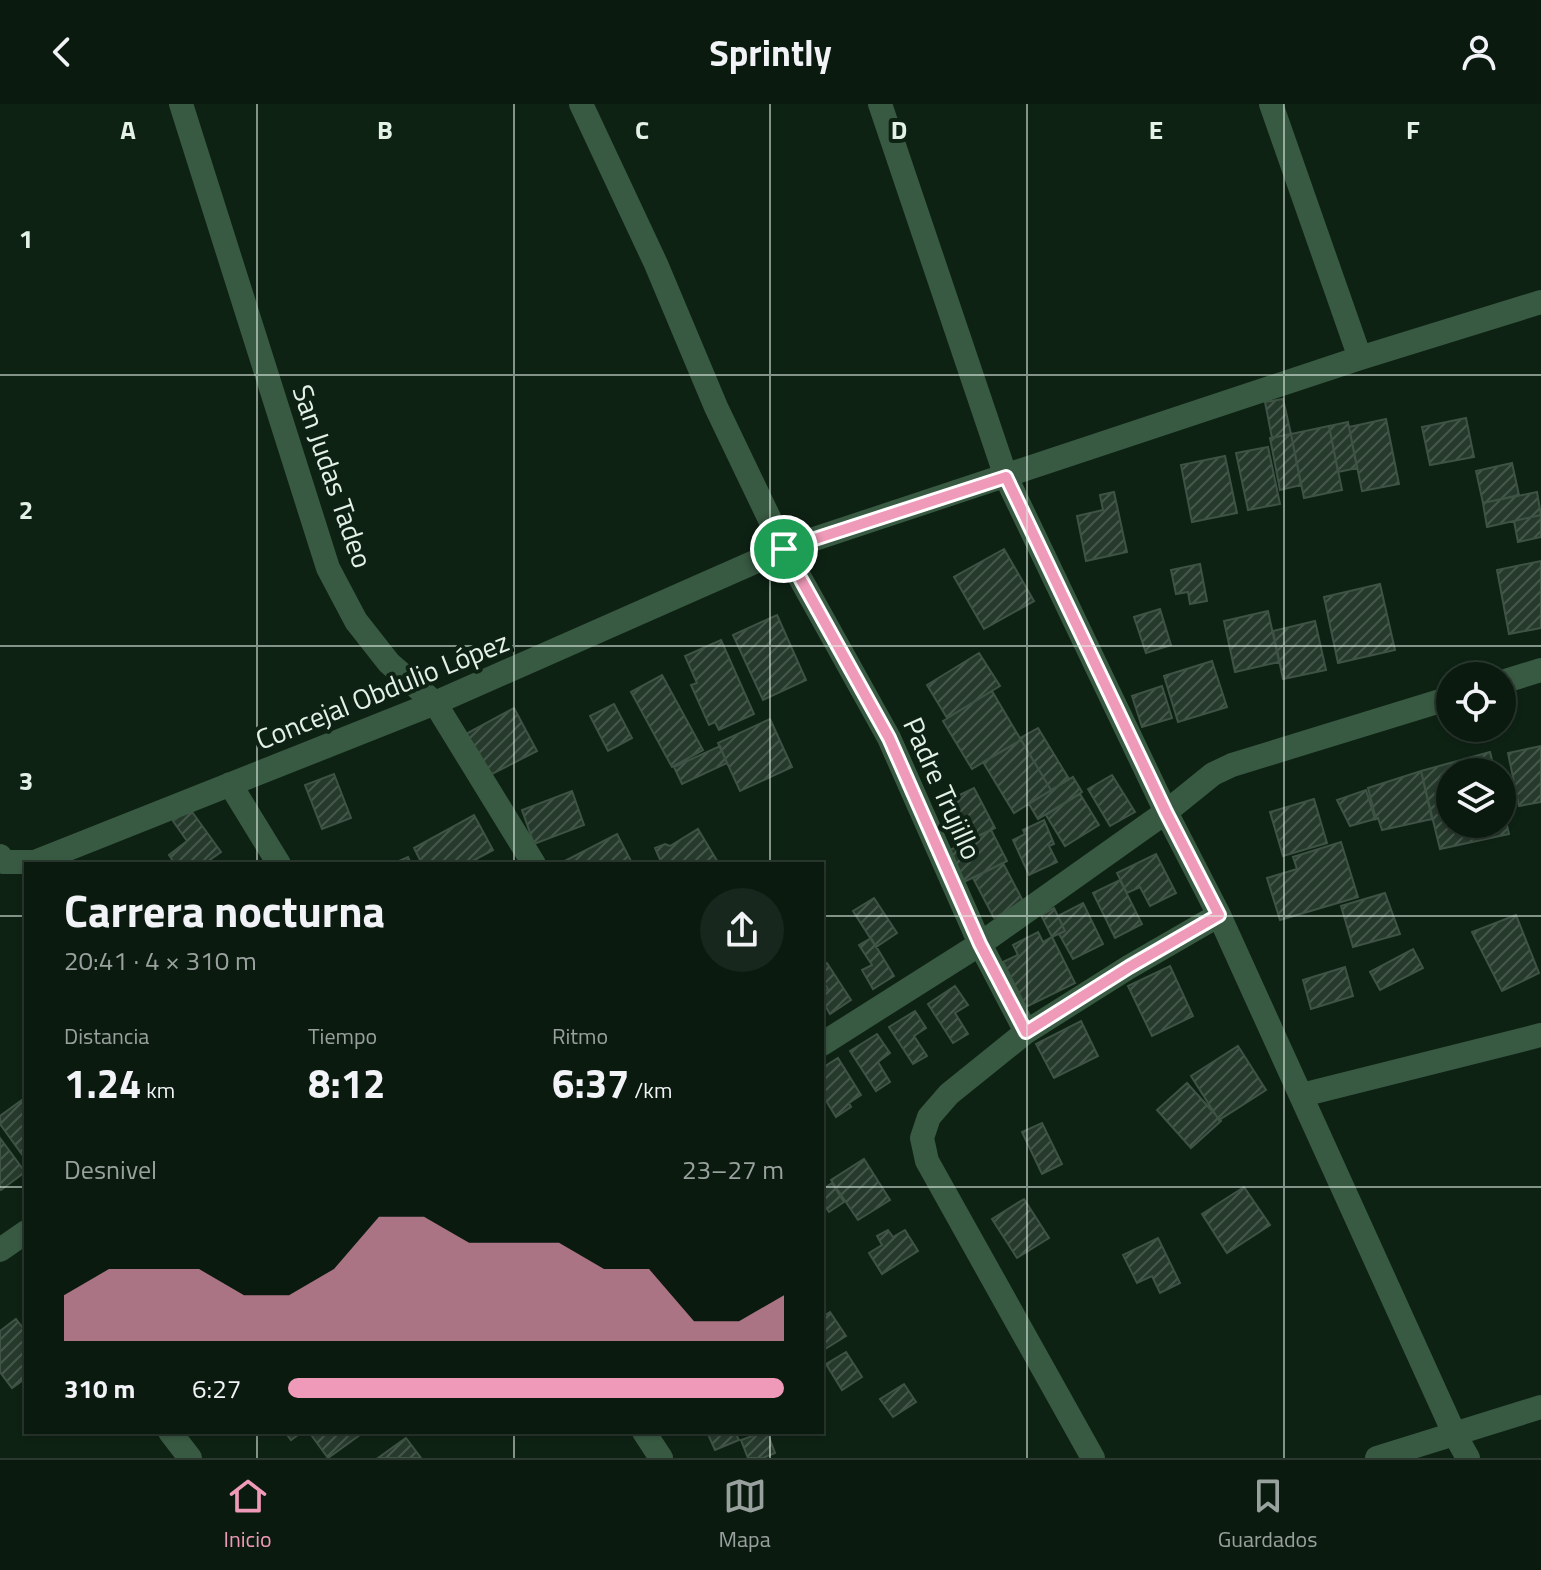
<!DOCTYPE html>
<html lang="es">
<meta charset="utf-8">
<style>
:root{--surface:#0a1a0f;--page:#18271d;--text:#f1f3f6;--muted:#99a19e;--line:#2a382f;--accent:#ef9ab8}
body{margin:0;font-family:"Titillium Web",sans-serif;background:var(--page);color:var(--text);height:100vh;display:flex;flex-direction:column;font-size:30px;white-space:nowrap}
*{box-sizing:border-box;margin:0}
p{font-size:26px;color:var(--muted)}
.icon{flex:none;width:44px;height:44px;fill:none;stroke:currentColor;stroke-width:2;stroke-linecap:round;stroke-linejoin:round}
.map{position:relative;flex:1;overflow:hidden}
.drawer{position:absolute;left:24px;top:758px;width:800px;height:572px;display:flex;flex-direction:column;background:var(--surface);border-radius:0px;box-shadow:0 2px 6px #0004,0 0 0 2px var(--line)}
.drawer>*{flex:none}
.buttons{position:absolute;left:1436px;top:558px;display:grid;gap:16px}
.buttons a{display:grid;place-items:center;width:80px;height:80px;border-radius:50%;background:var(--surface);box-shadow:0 2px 6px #0004,0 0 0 2px var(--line);font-size:40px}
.pin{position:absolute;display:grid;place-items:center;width:68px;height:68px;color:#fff;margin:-34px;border:4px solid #fff;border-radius:50%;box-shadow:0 2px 8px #0007}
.round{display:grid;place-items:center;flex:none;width:84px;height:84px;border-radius:42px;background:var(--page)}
.overview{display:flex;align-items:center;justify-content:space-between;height:136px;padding:0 40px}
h1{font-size:44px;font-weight:700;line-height:60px}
.metrics{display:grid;grid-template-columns:repeat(3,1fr);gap:12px;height:136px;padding:8px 40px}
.metrics div{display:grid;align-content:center}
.metrics b{font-size:40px;font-weight:700}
.metrics small{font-size:22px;font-weight:400}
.metrics p{font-size:22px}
.chart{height:224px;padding:16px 40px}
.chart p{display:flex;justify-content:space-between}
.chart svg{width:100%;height:144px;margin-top:8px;fill:var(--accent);opacity:.7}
ul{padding:0 40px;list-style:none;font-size:26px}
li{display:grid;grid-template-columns:128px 96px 1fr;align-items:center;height:60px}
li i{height:20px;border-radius:10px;background:var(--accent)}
header{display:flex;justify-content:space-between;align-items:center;height:104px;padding:0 40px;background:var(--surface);font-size:36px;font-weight:700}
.menu{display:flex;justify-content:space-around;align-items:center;height:112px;border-top:2px solid var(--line);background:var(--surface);font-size:22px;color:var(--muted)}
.menu a{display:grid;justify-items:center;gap:4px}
.menu .active{color:var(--accent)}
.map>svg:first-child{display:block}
</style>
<header><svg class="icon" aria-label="back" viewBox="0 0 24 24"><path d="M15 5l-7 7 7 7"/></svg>Sprintly<svg class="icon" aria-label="person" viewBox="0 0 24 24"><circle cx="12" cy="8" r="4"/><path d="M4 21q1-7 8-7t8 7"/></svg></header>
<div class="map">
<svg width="1541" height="1354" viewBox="0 0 1541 1354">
<defs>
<pattern id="building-hatch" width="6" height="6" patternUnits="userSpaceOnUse" patternTransform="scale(2)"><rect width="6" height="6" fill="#263a2c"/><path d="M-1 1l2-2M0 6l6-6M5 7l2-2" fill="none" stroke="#45574b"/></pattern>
</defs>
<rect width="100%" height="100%" fill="#0e2214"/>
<!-- building -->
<path fill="url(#building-hatch)" stroke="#3e5344" stroke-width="2" d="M1283,295L1291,330L1272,334L1265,298Z
M1466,314L1474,353L1430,361L1422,323Z
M1386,315L1399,380L1362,387L1349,323Z
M1348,318L1357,364L1338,368L1329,322Z
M1329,322L1342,386L1304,394L1291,330Z
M1291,330L1301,381L1280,386L1270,334Z
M1268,343L1280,400L1248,406L1236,349Z
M1225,352L1237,409L1192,418L1181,361Z
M1512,359L1519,391L1483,399L1476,367Z
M1114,388L1127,448L1086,457L1077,412L1103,406L1100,391Z
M1537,388L1541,411L1487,423L1483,399Z
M1541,411V433L1518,438L1514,417Z
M1004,445L1034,497L984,525L954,473Z
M1541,457V524L1509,530L1497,466Z
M1200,460L1207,497L1190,500L1188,488L1176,490L1171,466Z
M1380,480L1395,546L1338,559L1324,493Z
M1160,505L1171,541L1146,549L1134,513Z
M1268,507L1279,558L1235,568L1224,517Z
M777,511L806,576L763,596L733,531Z
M1315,517L1326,566L1283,575L1273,527Z
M721,536L754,610L719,626L715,618L709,621L691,581L697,579L685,552Z
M979,549L1000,582L947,614L927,581Z
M1212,557L1227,603L1178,618L1164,572Z
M662,571L703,646L672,663L631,588Z
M1162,582L1172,614L1142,623L1132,592Z
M992,587L1021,636L972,665L943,617Z
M614,600L632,634L608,647L590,612Z
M514,604L537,647L488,672L466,630Z
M770,615L792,663L740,687L718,639Z
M1038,624L1069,675L1051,686L1020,634Z
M1021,636L1051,686L1014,709L983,658Z
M720,642L727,659L682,680L674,663Z
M1541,642V698L1519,702L1508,649Z
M1490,648L1495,668H1450V720H1502V700L1509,730L1440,745L1421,667Z
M1421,667L1432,715L1382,726L1378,714L1376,715L1368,684Z
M334,670L351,714L322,725L305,681Z
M1112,671L1135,708L1110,722L1088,685Z
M1073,673L1082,688L1038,715L1029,700Z
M974,684L995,724L967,737L947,697Z
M1366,686L1375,715L1350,722L1337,696Z
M572,687L584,721L534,740L522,706Z
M1080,690L1099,721L1065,742L1046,711Z
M1314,695L1327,739L1283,752L1270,708Z
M190,705L221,748L204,760H175L169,751L187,737L173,717Z
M474,711L493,746L467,760H422L414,744Z
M1044,716L1054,740L1049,742L1057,758L1029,771L1013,736L1025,730L1023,726Z
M698,725L719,760H662L655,744L665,740L670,742Z
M991,726L1007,757L962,779L946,748Z
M617,730L631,757L625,760H559Z
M1341,738L1358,793L1280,816L1267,774L1297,765L1293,753Z
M1156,750L1176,789L1150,802L1140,783L1127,789L1117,769Z
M408,753L411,760H392Z
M1003,759L1024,799L994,814L973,774Z
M1120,776L1142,820L1115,834L1093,789Z
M1385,789L1400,830L1353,843L1341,802Z
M874,794L897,829L876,843L853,807Z
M1083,799L1103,840L1073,855L1059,830L1065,827L1058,812Z
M1054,804L1065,827L1052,833L1041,811Z
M1516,811L1539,869L1502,887L1472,828Z
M1038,828L1043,838L1052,833L1075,879L1026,903L1003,858L1018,851L1013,841Z
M871,834L894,872L873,885L862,866L872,861L859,841Z
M1413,845L1423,864L1380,886L1370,868Z
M827,859L851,896L830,910L822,896V889L828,885L822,876V862Z
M1170,862L1193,912L1152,932L1128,882Z
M1345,863L1353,892L1311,905L1303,876Z
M955,882L968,901L955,909L968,930L953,939L928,900Z
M915,907L926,924L914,932L927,952L913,960L889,923Z
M1081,917L1098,952L1054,974L1036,940Z
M877,930L890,949L878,958L890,978L876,987L850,947Z
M1238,942L1266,986L1219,1016L1191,972Z
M838,954L861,991L849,999L851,1003L836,1013L822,990V964Z
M1187,979L1221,1017L1191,1044L1157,1006Z
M26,993V1056L0,1020V1012Z
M1042,1019L1062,1060L1042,1070L1022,1028Z
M0,1034L25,1068L1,1086L0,1085Z
M864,1055L890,1096L858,1116L831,1076Z
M832,1079L844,1098L829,1108L822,1098V1086Z
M1244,1083L1270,1121L1227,1149L1202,1110Z
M1024,1095L1049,1134L1017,1154L992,1115Z
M888,1126L893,1133L905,1126L918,1147L882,1170L869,1149L882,1141L877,1132Z
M1158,1134L1180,1179L1160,1189L1152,1172L1137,1179L1123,1151Z
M830,1208L846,1232L822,1247V1213Z
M16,1215L26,1228V1274L12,1284L0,1268V1227Z
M846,1248L862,1273L842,1286L826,1260Z
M904,1280L916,1298L893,1313L880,1295Z
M285,1328H302L291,1336Z
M309,1328H364L328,1354Z
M707,1328H735L739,1336L715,1346Z
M763,1328H767L775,1349L763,1354H748L741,1336Z
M406,1334L421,1354H378Z"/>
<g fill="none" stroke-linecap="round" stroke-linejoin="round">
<!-- minor -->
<path stroke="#385942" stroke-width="24" d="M181,0L328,464L356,517L389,559L435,599L534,760
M581,0L656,160L716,303L784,445L889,634L980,840L1026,928
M880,0L1006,373L1166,708L1219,811L1454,1329L1468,1354
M1271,0L1360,254
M1502,578L1541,566
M230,680L279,760
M0,752L4,758H35L435,599L784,445L1360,254L1541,198
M822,940L980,840L1166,708L1213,670L1232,661L1450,594
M1302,991L1541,931
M0,1146L26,1128
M170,1328L190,1354
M644,1328L661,1354
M1093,1354L927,1057L922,1034L929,1013L949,990L1026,928L1129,863L1219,811
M1377,1354L1541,1303"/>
</g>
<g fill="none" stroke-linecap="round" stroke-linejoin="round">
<!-- route casing -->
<g stroke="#fff" stroke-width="16">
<path id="route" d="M1006,373L1166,708L1219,811L1129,863L1026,928L980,840L889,634L784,445Z"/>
</g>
<!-- route -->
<use href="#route" stroke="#ef9ab8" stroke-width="10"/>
</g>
<!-- grid -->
<path fill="none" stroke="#e4f1e7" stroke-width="2" stroke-opacity="0.55" d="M257,0V760M514,0V760M770,0V760M1027,0V1354M1284,0V1354M0,271H1541M0,542H1541M0,812H26M822,812H1541M0,1083H26M822,1083H1541M257,1328V1354M514,1328V1354M770,1328V1354"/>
<g text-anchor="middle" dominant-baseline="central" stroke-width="8" stroke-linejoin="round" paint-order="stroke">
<!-- street labels -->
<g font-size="28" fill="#e4f1e7" stroke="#0e2214">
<text transform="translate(333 372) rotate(71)">San Judas Tadeo</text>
<text transform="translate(382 586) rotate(-22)">Concejal Obdulio López</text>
<text transform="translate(943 684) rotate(66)">Padre Trujillo</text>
</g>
</g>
<g font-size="26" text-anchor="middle" font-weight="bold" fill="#e4f1e7" stroke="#0e2214" stroke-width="8" stroke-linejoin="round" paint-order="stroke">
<text x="128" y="35">A</text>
<text x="385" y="35">B</text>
<text x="642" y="35">C</text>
<text x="899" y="35">D</text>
<text x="1156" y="35">E</text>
<text x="1413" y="35">F</text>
<text x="26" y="144">1</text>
<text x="26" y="415">2</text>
<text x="26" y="686">3</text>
</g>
</svg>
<div class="buttons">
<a><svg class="icon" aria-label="locate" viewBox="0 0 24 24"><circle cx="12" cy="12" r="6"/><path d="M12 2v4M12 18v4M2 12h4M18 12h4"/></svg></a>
<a><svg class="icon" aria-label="layers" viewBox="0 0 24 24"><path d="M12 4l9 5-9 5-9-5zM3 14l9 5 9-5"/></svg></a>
</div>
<div class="pin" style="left:784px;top:445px;background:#1e9e55"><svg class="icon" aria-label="arrive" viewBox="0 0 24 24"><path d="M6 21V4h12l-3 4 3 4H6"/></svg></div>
<section class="drawer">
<div class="overview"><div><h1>Carrera nocturna</h1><p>20:41 · 4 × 310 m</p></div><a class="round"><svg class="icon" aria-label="share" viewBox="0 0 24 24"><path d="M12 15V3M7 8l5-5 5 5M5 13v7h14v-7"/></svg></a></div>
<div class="metrics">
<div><p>Distancia</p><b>1.24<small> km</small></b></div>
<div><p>Tiempo</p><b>8:12</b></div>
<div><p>Ritmo</p><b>6:37<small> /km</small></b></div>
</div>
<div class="chart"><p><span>Desnivel</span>23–27 m</p>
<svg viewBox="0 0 160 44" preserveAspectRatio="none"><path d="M0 44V30L10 22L20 22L30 22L40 30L50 30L60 22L70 6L80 6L90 14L100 14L110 14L120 22L130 22L140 38L150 38L160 30V44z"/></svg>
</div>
<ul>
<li><b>310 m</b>6:27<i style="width:100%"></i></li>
</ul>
</section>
</div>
<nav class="menu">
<a class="active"><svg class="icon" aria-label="home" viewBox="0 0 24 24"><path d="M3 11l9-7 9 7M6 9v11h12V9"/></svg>Inicio</a>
<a><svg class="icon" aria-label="map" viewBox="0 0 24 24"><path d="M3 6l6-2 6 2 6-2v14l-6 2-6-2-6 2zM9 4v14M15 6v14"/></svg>Mapa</a>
<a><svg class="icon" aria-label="saved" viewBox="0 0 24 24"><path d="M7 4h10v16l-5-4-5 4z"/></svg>Guardados</a>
</nav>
